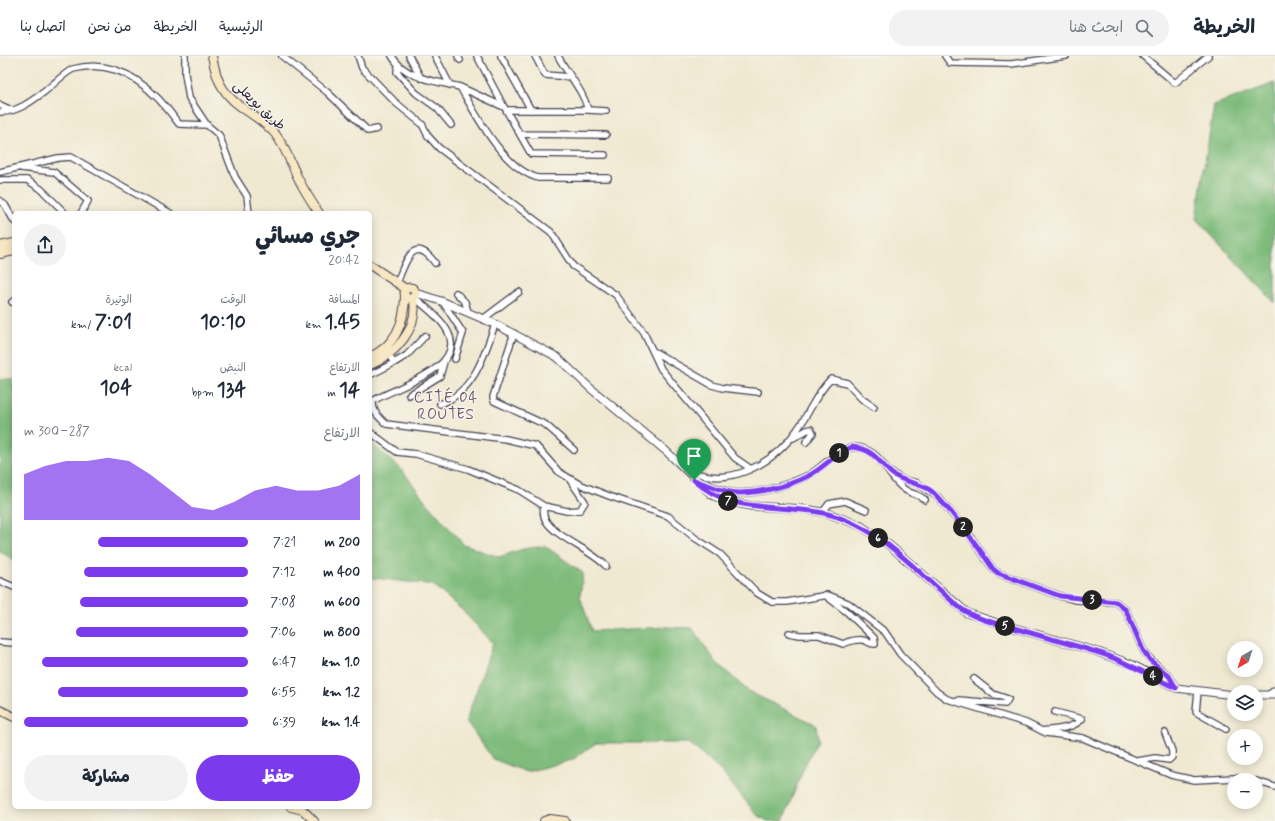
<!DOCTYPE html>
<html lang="ar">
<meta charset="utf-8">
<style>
:root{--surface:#fff;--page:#f2f2f3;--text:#1f2937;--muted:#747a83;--line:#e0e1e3;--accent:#7c3aed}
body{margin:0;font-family:Mynerve,"Playpen Sans Arabic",sans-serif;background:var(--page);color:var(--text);direction:rtl;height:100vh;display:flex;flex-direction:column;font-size:15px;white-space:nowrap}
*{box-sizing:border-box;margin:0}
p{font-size:13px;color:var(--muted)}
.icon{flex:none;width:22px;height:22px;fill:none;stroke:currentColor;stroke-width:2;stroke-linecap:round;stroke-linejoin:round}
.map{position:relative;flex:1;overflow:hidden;direction:ltr}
.sheet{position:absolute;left:12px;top:155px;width:360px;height:598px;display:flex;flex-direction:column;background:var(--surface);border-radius:6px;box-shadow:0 2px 10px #0003;direction:rtl}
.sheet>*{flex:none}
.needle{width:26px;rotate:219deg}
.controls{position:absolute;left:1227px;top:585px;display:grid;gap:8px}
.controls a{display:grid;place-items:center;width:36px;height:36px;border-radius:50%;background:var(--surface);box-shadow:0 2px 10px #0003;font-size:20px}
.pin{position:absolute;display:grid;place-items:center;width:34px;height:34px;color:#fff;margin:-41px -17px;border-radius:50% 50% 50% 0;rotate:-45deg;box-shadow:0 0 4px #0007}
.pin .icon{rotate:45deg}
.km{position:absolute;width:20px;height:20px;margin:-10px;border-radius:50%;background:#222;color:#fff;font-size:11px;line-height:20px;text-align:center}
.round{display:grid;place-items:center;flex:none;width:42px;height:42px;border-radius:21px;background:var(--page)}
.overview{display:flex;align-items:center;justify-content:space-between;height:68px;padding:0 12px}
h1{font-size:22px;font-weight:800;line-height:30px}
.figures{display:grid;grid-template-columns:repeat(3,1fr);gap:6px;height:68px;padding:4px 12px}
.figures div{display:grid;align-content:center}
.figures b{font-size:20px;font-weight:800}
.figures small{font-size:11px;font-weight:400}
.figures p{font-size:11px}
.chart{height:112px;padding:8px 12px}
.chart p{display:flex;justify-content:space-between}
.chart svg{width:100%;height:72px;margin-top:4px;fill:var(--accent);opacity:.7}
.cta{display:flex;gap:8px;margin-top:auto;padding:8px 12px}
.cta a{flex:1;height:46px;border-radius:24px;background:var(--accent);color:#fff;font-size:16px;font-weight:800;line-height:46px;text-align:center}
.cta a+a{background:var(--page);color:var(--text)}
ul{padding:0 12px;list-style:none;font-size:13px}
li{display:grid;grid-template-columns:64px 48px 1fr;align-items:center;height:30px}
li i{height:10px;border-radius:5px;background:var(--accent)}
header{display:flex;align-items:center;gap:24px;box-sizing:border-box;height:56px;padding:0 20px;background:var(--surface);border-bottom:1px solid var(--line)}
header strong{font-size:19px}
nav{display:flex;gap:22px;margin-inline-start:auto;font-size:14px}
.search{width:280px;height:36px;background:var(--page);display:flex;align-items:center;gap:10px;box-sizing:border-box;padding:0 14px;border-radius:22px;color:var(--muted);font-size:15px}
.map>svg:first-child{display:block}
</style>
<header>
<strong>الخريطة</strong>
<div class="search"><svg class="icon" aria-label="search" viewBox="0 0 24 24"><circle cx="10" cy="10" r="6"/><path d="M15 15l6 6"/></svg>ابحث هنا</div>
<nav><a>الرئيسية</a><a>الخريطة</a><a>من نحن</a><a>اتصل بنا</a></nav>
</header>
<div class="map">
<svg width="1275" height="765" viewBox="0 0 1275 765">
<rect width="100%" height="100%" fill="#f7f3e8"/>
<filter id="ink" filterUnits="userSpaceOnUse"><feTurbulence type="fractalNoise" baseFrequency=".025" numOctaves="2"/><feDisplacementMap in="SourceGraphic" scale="8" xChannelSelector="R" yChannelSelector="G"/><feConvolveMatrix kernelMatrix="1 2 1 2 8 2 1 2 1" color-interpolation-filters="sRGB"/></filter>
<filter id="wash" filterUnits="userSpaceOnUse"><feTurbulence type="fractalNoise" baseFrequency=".012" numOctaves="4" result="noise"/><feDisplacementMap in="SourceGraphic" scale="16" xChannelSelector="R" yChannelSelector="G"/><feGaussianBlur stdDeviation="0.9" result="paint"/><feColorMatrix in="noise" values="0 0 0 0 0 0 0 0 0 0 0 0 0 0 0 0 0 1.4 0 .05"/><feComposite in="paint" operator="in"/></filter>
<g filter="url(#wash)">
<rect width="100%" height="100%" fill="#f0e9d2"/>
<!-- forest -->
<path fill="#7fbc7c" stroke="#506f5c" d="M1275,27V247L1196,163L1214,49Z
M0,322L14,324V504L0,495Z
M370,386L402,414L427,447L464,489L499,501L523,493L545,490L583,517L580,541L592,575L667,571L692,572L716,606L748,635L816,669L818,684L804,711L783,765H768L757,759L721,715L689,687H596L572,704L526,716L493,703L466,665L493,587L463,555L433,529L374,522L370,519Z"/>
</g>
<g filter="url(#ink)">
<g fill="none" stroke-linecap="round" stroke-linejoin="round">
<!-- minor casing -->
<g stroke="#414052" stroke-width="8">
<path id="minor" d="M185,0V18L189,42L207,69L219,79L235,121L247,140L249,157
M282,0L327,36L365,72L368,75L377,73
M358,0L362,12L396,47L422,68L428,80L439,92L551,176L573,210L616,239L644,277L661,313L735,402L751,413
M392,0C405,23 436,25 460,31
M409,0L421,22
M435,0L450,29
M458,0L460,4
M477,0L504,51
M501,0L531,54
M535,0L545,19L571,21
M558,0C568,19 583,34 588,54H506L531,98L605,99
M945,0L950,7L1011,8L1066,0
M1143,0L1175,27L1208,0
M398,10L397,16L416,37L437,52L451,69
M0,49L11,54
M504,51L460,31C478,62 503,112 538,122H608
M588,54L606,55
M0,56C16,57 32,45 44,36C53,29 63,18 73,13C120,0 155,34 179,68L207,69
M520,78L606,79
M21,112L54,116L88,145L81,157
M0,116L58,102L71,101L170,157
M0,124H27L41,133L65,157
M0,145L5,149L14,165
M397,227C405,207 413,177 435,207
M456,237L465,246L468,256
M414,241C425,251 441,262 448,276C467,313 394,331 373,345C372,356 379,361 386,368L506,383L536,390L559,416L579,428L609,440L668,460L695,482L720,498L757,537L772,546H787L828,539L848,547L885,576L900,598L937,636L947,643L1026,667L1046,677L1083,682L1171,719L1194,724L1235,722L1249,724
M442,245L463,277L455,303
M12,246L14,245
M483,263L519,236
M514,277L493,341L494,345L546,369L574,394
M653,295L712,329L723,332L758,336
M394,307L407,299L425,280
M370,319L394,307L389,299
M409,339L440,320L444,306
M440,348C474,336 485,298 495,268
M370,376L397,396L416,398L468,413L519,434L544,450L567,455L580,454L585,446L570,424
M793,382L807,374L811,373L813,377L806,386
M687,413C728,434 773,408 797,374C809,358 816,337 831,323L847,327L862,343L874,351
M890,416L903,424L917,427L938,441L968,477L993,513L998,517L1060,540L1077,544L1116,546L1126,554L1143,594L1150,603L1169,620L1176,632
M699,425C709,429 720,434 730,436C754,440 785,430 807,420C824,412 840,387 861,392C884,398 887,421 904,433C910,438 919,438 925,444
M544,450C543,455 543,460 546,465C557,482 591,494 606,510
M823,456L829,448L845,445L866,454
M0,525L14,531
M789,577L800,579H819L843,588C849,585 860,582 866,585C870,587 870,588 875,588L874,582L847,556L825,539
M0,586L14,587
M1198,635L1196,656L1226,673
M1268,639L1275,634
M959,644L1005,648L1008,643L993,638L974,623
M1042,675C1055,673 1073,673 1082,663L1055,656
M1138,705L1155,702L1169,704L1172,701V695L1165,677
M1256,725L1275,731"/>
</g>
<!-- tertiary casing -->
<g stroke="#414052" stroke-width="9">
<path id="tertiary" d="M416,237L441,245L495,268L557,301L589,331L666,395L712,439L723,444L751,450L805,453L827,457L843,463L861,470L889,489L967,557L994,566L1095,595L1133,609L1176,632L1234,639
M1256,639H1275"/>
</g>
<!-- secondary casing -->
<g stroke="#414052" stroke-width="10">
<path id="secondary" d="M212,0C214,10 216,21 221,29C233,52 260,59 276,79C285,91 290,105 297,120C303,133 311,145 319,157
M0,190L14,187
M0,198L14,195
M370,209L406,233
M404.5 237a5.5 5.5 0 1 1 11 0a5.5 5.5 0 1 1-11 0Z
M370,301C396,289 405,265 405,239
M370,309C395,299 421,271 413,241
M0,654L14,661
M291,751L303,754L314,765
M544,765L550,763L565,765"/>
</g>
<!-- minor -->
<use href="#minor" stroke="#fff" stroke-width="5.5"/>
<!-- tertiary -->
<use href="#tertiary" stroke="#fff" stroke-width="7"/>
<!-- secondary -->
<use href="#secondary" stroke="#f8e7c3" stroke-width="8"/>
</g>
</g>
<g fill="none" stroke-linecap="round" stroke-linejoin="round" filter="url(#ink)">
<!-- route casing -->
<g stroke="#fff" stroke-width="8">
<path id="route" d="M852,391C875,394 876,403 891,417C901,426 918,426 930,434C938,440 944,449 951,456C966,475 980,493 993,513L998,517L1060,540L1116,546L1126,554L1143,594L1150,604L1169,620L1176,632C1148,619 1122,603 1093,595C1067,587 1040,580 1014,572C999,568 982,565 968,557C958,552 949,542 940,534C910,508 881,477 843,463C793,443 736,464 694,424C706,428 718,434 730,436C751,440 789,430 808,420C824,412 835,397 852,391Z"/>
</g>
<!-- route -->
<use href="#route" stroke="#7c3aed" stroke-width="5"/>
</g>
<g text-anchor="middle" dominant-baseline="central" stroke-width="3" stroke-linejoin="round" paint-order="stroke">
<!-- street labels -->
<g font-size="13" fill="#22223b" stroke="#f7f3e8">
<text transform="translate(259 50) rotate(43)">طريق بويعلى</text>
</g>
<!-- quarter labels -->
<g font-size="15" letter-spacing="1" fill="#67516b" stroke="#f7f3e8">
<text x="446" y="342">CITÉ 04<tspan x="446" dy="17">ROUTES</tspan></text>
</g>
</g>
</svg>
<div class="controls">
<a><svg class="needle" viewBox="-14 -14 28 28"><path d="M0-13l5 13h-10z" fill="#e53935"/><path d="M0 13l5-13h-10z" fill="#747a83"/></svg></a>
<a><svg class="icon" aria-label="layers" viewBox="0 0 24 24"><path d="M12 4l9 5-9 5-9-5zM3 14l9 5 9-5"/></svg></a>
<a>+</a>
<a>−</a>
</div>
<div class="pin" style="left:694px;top:424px;background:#1e9e55"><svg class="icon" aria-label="arrive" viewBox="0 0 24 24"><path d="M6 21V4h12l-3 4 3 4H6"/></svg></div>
<b class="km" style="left:839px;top:397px">1</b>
<b class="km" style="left:963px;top:471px">2</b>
<b class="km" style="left:1092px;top:544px">3</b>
<b class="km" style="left:1153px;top:620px">4</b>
<b class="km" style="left:1005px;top:570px">5</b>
<b class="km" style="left:878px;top:482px">6</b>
<b class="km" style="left:728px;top:445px">7</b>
<section class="sheet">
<div class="overview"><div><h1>جري مسائي</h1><p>20:42</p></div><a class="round"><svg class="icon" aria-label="share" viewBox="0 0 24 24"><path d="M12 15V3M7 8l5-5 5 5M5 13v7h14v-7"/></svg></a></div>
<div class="figures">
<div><p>المسافة</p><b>1.45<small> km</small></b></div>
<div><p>الوقت</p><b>10:10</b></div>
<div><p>الوتيرة</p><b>7:01<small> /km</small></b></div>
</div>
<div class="figures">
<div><p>الارتفاع</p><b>14<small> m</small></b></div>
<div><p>النبض</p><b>134<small> bpm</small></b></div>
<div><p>kcal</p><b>104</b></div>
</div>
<div class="chart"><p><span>الارتفاع</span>287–300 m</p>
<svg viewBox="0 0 160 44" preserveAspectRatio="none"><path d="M0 44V16L10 11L20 8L30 8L40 6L50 8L60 16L70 26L80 36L90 38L100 33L110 26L120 23L130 26L140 26L150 23L160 16V44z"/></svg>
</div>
<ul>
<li><b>200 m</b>7:21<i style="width:67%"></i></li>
<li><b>400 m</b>7:12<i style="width:73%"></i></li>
<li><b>600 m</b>7:08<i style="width:75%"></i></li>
<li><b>800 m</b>7:06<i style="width:77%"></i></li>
<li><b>1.0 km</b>6:47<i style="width:92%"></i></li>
<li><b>1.2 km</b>6:55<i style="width:85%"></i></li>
<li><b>1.4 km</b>6:39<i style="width:100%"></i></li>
</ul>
<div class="cta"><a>حفظ</a><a>مشاركة</a></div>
</section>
</div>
